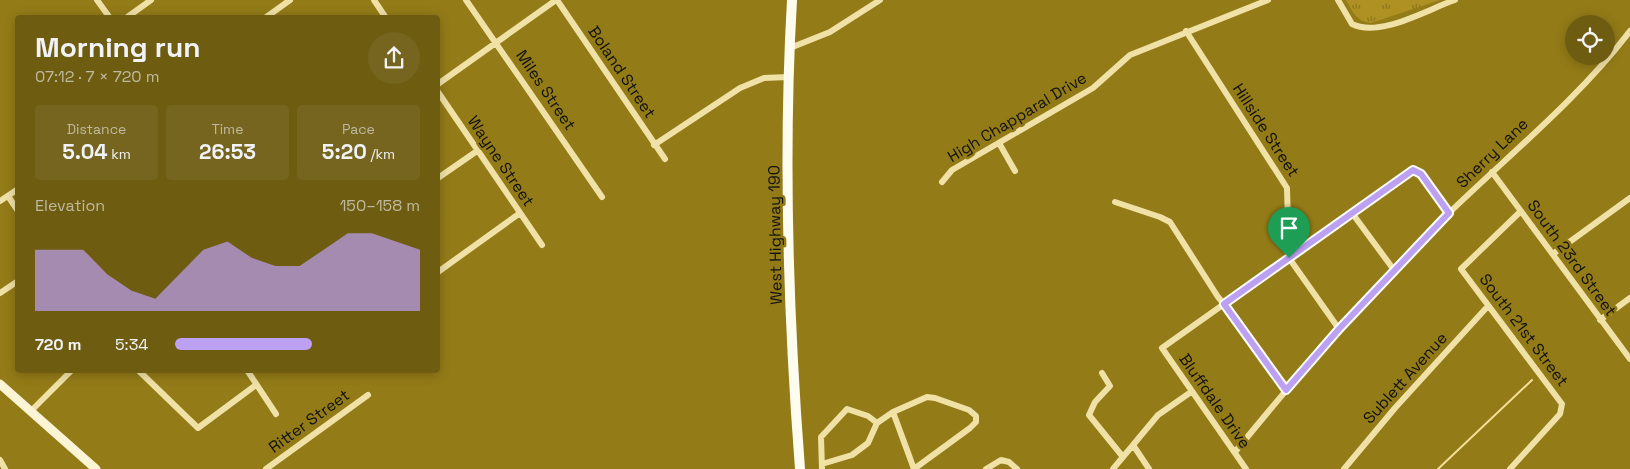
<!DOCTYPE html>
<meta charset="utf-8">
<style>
:root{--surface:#6e5c11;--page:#76651f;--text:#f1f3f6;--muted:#bfba9f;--accent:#bca0f2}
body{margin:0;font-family:"Space Grotesk",sans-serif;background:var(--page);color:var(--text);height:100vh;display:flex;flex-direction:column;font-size:19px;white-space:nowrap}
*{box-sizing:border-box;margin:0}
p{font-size:16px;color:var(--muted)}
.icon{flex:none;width:28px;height:28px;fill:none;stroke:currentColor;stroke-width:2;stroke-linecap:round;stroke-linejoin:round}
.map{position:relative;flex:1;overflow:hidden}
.side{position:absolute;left:15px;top:15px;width:425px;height:358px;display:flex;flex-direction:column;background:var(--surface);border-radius:5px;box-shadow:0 2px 12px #0003}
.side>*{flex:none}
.buttons{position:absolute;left:1565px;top:15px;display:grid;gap:10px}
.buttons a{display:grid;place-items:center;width:50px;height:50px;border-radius:50%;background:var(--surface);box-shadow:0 2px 12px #0003;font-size:25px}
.pin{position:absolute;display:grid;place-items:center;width:42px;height:42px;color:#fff;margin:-51px -21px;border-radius:50% 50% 50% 0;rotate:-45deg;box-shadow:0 0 5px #0007}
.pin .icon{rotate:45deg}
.round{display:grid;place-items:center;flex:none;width:52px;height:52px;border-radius:26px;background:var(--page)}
.summary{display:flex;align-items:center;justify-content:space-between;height:85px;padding:0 20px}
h1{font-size:28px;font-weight:700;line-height:38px}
.figures{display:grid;grid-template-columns:repeat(3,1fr);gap:8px;height:85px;padding:5px 20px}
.figures div{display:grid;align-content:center;border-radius:5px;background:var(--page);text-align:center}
.figures b{font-size:21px;font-weight:700}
.figures small{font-size:14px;font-weight:400}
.figures p{font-size:14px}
.chart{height:140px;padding:10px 20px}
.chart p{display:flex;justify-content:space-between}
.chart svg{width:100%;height:90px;margin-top:5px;fill:var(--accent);opacity:.7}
ul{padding:0 20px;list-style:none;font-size:16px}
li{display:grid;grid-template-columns:80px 60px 1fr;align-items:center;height:38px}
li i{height:12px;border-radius:6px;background:var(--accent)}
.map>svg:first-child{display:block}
</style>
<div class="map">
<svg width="1630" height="469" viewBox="0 0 1630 469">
<defs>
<pattern id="park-tufts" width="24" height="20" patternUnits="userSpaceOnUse" patternTransform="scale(1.25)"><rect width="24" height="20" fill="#ae9122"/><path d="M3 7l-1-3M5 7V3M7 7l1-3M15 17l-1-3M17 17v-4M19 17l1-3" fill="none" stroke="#8c751c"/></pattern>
</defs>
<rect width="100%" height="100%" fill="#937b17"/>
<!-- park -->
<path fill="url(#park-tufts)" d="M1346,0H1440L1371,23C1356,21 1353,12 1346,0Z"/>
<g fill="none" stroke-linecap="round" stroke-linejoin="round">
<!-- stream -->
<path stroke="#f3df99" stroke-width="2" d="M1438,469L1532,380"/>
<!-- street -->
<path stroke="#f0e1a7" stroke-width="6" d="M97,0L110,18
M374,0L386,18
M466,0L602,197
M557,0L665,159
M1338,0L1352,24C1380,38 1428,9 1455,0
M126,18L151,0
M265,18L290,0
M1186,31L1287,188L1289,258L1339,329
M790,48L830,32L880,0
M438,84L556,0
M438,92L542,245
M999,143L1015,171
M654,145L740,88L764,78L788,77
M1492,172L1630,359
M438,178L477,151
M942,182L952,170L1093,88L1130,55L1268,0
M8,196L18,211
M0,201L18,189
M1115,202L1160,217L1170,222L1218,297L1231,312L1286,389
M1352,213L1394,270
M1553,254L1630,198
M438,272L520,213
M0,293L18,281
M1600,320L1630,298
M138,370L198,428L256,385
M247,370L276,414
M1102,373L1110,386L1095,402L1089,415L1123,457
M31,411L72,370
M893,412L914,469
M1133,445L1149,469
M1235,452C1303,369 1372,288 1449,213C1509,155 1579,98 1630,31
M0,460L5,469
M822,464L852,455L868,443L877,423L893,412L927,397L935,398L969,410L976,416V422L970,428L914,469
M266,469L368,395
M822,469L821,437L847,409L868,416L877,423
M986,469L1001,460L1009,462L1017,469
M1113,469L1158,415L1191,392
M1246,469L1162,348L1413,170L1421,175L1449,213
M1344,469L1395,408L1488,306
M1510,469L1560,414L1562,404L1461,269L1521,211"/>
<!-- secondary -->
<path stroke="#fbf4d5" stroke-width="9" d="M0,384L96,469"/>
<!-- primary -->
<path stroke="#fffdf0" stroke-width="10" d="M792,0C783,156 788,313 800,469"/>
</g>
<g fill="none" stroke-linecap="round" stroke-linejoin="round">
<!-- route casing -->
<g stroke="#fff" stroke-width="10">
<path id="route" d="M1413,170L1421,174L1449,213L1339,329L1286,390L1224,304Z"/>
</g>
<!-- route -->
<use href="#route" stroke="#bca0f2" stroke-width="6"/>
</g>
<g text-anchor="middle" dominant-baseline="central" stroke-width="5" stroke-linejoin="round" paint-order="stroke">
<!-- street labels -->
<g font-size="16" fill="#111" stroke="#937b17">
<text transform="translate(622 72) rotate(56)">Boland Street</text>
<text transform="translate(546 90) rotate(56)">Miles Street</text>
<text transform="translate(1017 117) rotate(-31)">High Chapparal Drive</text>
<text transform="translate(1266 130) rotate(57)">Hillside Street</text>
<text transform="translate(1492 153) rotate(-44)">Sherry Lane</text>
<text transform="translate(501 161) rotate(56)">Wayne Street</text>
<text transform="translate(775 235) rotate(-91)">West Highway 190</text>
<text transform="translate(1572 258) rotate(54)">South 23rd Street</text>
<text transform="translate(1524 330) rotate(53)">South 21st Street</text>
<text transform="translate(1405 378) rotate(-48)">Sublett Avenue</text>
<text transform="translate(1215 401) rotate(55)">Bluffdale Drive</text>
<text transform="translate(309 421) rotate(-36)">Ritter Street</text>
</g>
</g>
</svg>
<div class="buttons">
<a><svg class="icon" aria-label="locate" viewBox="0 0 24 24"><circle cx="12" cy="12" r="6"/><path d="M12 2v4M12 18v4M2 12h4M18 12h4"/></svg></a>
</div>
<div class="pin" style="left:1289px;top:258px;background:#1e9e55"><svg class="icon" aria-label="arrive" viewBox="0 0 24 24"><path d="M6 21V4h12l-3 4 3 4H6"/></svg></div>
<section class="side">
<div class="summary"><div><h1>Morning run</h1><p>07:12 · 7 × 720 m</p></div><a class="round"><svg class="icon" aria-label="share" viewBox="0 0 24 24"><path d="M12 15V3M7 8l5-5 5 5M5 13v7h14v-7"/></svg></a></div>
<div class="figures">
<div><p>Distance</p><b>5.04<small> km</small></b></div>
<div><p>Time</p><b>26:53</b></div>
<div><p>Pace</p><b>5:20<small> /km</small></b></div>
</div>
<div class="chart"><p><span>Elevation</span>150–158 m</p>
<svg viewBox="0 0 160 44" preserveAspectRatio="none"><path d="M0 44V14L10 14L20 14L30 26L40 34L50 38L60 26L70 14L80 10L90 18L100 22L110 22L120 14L130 6L140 6L150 10L160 14V44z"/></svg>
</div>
<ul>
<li><b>720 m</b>5:34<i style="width:56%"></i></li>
</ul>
</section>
</div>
